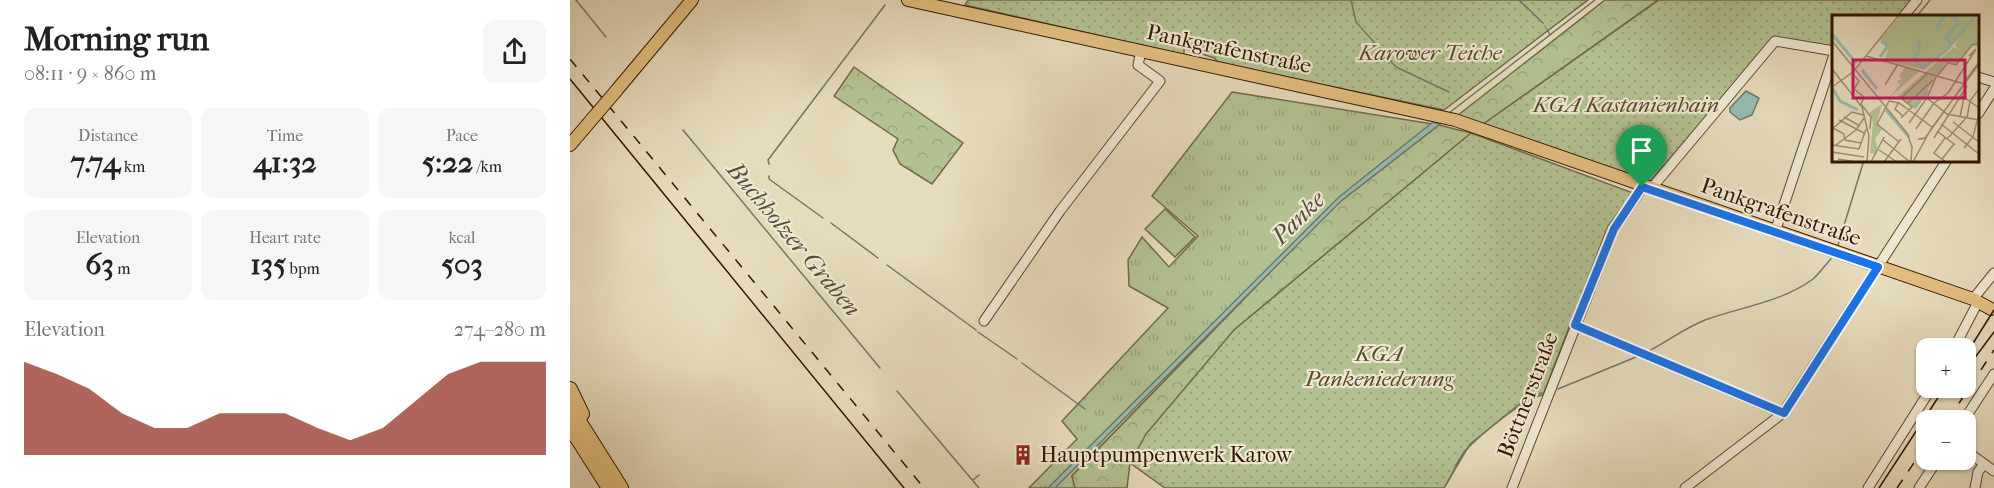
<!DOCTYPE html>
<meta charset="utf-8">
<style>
:root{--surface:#fff;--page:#f6f6f6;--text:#222;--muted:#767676;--accent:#8f2418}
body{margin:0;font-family:"IM FELL French Canon",serif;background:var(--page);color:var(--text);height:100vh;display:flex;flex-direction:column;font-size:22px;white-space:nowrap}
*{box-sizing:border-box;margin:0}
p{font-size:20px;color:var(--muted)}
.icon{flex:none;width:33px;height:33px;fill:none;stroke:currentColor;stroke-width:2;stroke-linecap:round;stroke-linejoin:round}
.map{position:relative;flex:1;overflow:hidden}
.details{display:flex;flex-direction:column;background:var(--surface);width:570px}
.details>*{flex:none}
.buttons{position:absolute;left:1346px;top:338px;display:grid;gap:12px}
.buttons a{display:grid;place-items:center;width:60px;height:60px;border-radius:12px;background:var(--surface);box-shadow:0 2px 4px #0004;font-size:30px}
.pin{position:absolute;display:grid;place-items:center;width:51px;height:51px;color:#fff;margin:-62px -26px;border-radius:50% 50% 50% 0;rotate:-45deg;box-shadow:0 0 6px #0007}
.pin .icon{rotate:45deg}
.round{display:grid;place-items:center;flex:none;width:63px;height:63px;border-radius:12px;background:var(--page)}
.headline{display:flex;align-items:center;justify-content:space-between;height:102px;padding:0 24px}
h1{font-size:33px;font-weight:700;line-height:45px}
.stats{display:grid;grid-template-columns:repeat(3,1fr);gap:9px;height:102px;padding:6px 24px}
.stats div{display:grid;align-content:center;border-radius:12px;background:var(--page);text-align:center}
.stats b{font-size:30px;font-weight:700}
.stats small{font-size:16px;font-weight:400}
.stats p{font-size:16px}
.chart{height:168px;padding:12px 24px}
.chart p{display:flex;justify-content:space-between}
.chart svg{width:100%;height:108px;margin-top:6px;fill:var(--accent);opacity:.7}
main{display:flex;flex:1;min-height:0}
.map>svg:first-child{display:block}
</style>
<main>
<section class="details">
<div class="headline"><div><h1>Morning run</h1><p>08:11 · 9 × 860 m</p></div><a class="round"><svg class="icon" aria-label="share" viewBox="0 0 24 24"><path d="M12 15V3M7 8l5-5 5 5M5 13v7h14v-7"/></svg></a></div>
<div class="stats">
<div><p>Distance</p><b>7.74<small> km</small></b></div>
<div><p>Time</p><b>41:32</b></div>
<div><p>Pace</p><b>5:22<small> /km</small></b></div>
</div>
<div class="stats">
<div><p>Elevation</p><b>63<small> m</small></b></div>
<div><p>Heart rate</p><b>135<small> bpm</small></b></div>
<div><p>kcal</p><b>503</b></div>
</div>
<div class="chart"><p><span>Elevation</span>274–280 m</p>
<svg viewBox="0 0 160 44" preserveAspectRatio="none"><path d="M0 44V6L10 11L20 17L30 27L40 33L50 33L60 27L70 27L80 27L90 33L100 38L110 33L120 22L130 11L140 6L150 6L160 6V44z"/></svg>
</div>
</section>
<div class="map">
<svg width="1424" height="488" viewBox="0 0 1424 488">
<defs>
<pattern id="grass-tufts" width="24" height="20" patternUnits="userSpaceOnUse" patternTransform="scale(1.5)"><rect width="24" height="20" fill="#b3c192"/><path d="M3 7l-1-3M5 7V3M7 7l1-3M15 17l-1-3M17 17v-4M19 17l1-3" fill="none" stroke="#9aa57c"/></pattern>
<pattern id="forest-crowns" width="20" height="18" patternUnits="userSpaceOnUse" patternTransform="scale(1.5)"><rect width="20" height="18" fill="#b3c192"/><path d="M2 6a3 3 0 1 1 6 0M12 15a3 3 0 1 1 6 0" fill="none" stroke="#9aa57c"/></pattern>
<pattern id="park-dots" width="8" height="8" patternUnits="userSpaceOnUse" patternTransform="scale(1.5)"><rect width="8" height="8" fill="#b3c192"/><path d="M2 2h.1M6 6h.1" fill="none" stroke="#9aa57c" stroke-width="1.8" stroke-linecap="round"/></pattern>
</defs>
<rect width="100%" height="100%" fill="#e6dbbc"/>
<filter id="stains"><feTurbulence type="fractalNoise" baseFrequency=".00333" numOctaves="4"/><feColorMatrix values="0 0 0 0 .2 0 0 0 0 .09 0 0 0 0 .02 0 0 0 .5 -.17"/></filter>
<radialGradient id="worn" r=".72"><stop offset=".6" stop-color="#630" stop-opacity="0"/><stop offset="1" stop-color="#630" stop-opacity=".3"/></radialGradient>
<!-- grass -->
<path fill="url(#grass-tufts)" stroke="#726a49" stroke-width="1.5" d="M662,92L869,125L771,201L743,228L502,476L505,488H459L507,439L492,421L598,308L559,286L558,260L572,237L599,267L628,236L582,196Z"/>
<!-- forest -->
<path fill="url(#forest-crowns)" stroke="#726a49" stroke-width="1.5" d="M1035,0H1088L912,125L887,116Z
M284,67L393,143L362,184L330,164L323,150L328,139L264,96Z
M869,125L901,133L664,330L560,463L557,488H505L502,476L743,228L771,201Z"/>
<!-- park -->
<path fill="url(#park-dots)" stroke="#726a49" stroke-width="1.5" d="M398,0H1018L874,110L649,63L644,58L614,48V55L395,5Z
M1089,0H1343L1333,16H1264L1263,48L1204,38L1077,185L912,125Z
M901,133L1063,193L1038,226L973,395C955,397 908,437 895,451C886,462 882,477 874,488H595L560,463L576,434L664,330Z"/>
<!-- pitch -->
<path fill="#b3c192" stroke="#726a49" stroke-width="1.5" d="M595,209L625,237L605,257L575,229Z"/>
<!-- water -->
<path fill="#96bbb2" stroke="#6e786b" stroke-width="1.5" d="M1176,91L1189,98L1182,115L1170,120L1160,112V108Z
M863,122L870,124L771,201L485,488H478L769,197Z"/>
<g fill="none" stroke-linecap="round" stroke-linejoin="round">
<!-- stream -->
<path stroke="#6e786b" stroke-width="1.5" d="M6,0L36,37
M781,0L786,22L826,67L879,92
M949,0L973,23
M1347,16L1360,0
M977,29L980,35
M879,113L1025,0
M113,130L310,368
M199,164L198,160L315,5
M199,176V179L253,218
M261,223L308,258
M1268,245L1294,160
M317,265L406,330
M408,332L447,359
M1079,351C1098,341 1115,328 1135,320C1171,307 1212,302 1243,279C1250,273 1255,265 1261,259
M452,363L515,409
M988,389L1066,357
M327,391L409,488
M403,480L409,475
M874,488L900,444L957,398L972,393"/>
<!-- minor casing -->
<g stroke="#5f462f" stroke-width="11">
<path id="minor" d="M1334,16L1347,0
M1408,77L1424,82
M1408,114L1424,89
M1080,190L1205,41L1264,51
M1205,232L1264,55
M1403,299L1424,273
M414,321L490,211L590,81L568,65L571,51
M1005,325L1213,413
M1384,348L1408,302
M1394,420L1424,374
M1395,450L1424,471
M942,488L1044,229L1073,187
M1115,488L1213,413L1377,160
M1298,488L1362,387
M1349,488L1368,459
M1405,488L1408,472L1414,464"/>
</g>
<!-- major casing -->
<g stroke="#321400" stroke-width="14">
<path id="major" d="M338,0L885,120L1403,299L1421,309
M46,91L122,0
M0,145L17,125"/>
</g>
<!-- highway casing -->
<g stroke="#321400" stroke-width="16">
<path id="highway" d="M0,389L12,414
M0,407L51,488
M0,427L39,488"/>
</g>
<!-- minor -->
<use href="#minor" stroke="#efe8d3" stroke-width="9"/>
<!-- major -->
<use href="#major" stroke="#e3be7e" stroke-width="12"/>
<!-- highway -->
<use href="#highway" stroke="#e3be7e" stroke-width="14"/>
<!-- tram -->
<path stroke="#321400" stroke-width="1.5" d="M0,79L334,488
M1395,356L1424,310
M1395,371L1424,332
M1309,488L1375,387"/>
<!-- rail -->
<path stroke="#321400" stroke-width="1.5" stroke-dasharray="10 10" stroke-linecap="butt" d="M0,59L354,488
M1378,420L1424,350
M1327,488L1356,445"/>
<!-- major-bridge casing -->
<g stroke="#321400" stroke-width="14" stroke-linecap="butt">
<path id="major-bridge" d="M17,125L46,91"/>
</g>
<!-- major-bridge -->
<use href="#major-bridge" stroke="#e3be7e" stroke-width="12"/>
</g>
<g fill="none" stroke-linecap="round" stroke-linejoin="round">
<!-- route casing -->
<g stroke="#fff" stroke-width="12">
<path id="route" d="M1072,187L1308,267L1214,413L1005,325L1044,229Z"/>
</g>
<!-- route -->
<use href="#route" stroke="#1a73e8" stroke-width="8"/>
</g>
<!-- icons -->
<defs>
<g id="building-bare" transform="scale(1.62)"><path d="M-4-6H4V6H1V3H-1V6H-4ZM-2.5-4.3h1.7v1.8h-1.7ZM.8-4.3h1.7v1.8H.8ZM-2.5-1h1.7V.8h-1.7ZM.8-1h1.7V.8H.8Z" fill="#8f2418" stroke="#efe8d3" stroke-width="2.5" paint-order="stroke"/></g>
</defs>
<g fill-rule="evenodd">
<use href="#building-bare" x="453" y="455"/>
</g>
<g text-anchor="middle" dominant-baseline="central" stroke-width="4.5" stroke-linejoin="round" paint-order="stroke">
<!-- street labels -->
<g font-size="22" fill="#321400" stroke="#efe8d3">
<text transform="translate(659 49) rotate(12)">Pankgrafenstraße</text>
<text transform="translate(1211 212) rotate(19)">Pankgrafenstraße</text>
<text transform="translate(958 395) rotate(-69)">Böttnerstraße</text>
</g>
<!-- park labels -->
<g font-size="22" font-style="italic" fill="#59482c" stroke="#efe8d3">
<text x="860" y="53">Karower Teiche</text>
<text x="1056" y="105">KGA Kastanienhain</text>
<text x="809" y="354">KGA<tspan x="809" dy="25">Pankeniederung</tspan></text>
</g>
<!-- poi labels -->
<g font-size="22" fill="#321400" stroke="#efe8d3" text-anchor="start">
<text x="470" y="455">Hauptpumpenwerk Karow</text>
</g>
<!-- water labels -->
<g font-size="24" font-style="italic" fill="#554e3e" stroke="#efe8d3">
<text transform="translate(728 218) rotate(-45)">Panke</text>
<text transform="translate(224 239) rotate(50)">Buchholzer Graben</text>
</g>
</g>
<!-- overview -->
<g transform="translate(1262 15)">
<rect width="147" height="147" fill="#e6dbbc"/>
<path d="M73,52L89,55L56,84L68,70L65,66L70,64L67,61ZM50,89L45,107L50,114L43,124L46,135L43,139L38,138L41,107L37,98Z" fill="#b3c192"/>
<path d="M69,0L72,1L143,0L114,35L90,54L52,46L57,32L48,25ZM147,0V32L140,30L124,50L115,48L82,93L65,82L122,32L128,35L123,30L134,11Z" fill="#b3c192"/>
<path fill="none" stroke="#96bbb2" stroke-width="3" d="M108,15L104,12L114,0M0,19L24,48M87,24V37L81,44L90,52M119,28L114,23L127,7L120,1M48,42L56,31L49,26M90,54L114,36L144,0M30,55L45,74M1,74L8,86L26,95M82,93L96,76M54,95L77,122"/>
<path fill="none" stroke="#9e8b71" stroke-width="1.5" d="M0,26L75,118L80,132L79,147M34,41L133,69M124,50L140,30L147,28M0,54L30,92L37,121L35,147M20,58L27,66L22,74L32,82L29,89L39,102L38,114M106,60L116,48L125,50M131,69L147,47M53,70L66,49M0,72L21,57L67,0M129,80L147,93M95,83L115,99L147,105M67,87L63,94L71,101M75,89L101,65M12,102L28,111M128,102L132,82M69,103L80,92L69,83L95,59M135,103L138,86L147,74M7,105L32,118M121,107L147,127M77,108L95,83L105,60M109,109L147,139M1,113L12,119L13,125L29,128M0,114L20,97L31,100M84,114L102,88L116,78L144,34L137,41M105,116L123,130M102,123L135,71M113,123L102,138L114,147M91,124H86L93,123L132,69M115,124L134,103M51,125L78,147M67,127L45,109L57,86L67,88L100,112M0,130L27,134L34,114M4,130L24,115L32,103M132,133L141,122L147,98M47,135L65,147M0,137L32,142M6,144L24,147M110,144L122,129M39,147L52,122M52,147L69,124M81,147L99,114L147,49"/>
<path fill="#c2185b" fill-opacity="0.15" stroke="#c2185b" stroke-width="3" d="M21,45H133V83H21Z"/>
<rect width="147" height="147" fill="none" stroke="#321400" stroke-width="3"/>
</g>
<rect width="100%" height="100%" filter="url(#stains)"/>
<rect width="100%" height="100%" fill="url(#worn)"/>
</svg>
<div class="buttons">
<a>+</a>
<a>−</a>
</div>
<div class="pin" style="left:1072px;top:187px;background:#1e9e55"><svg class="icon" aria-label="arrive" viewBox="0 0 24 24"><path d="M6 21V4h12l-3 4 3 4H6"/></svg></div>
</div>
</main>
